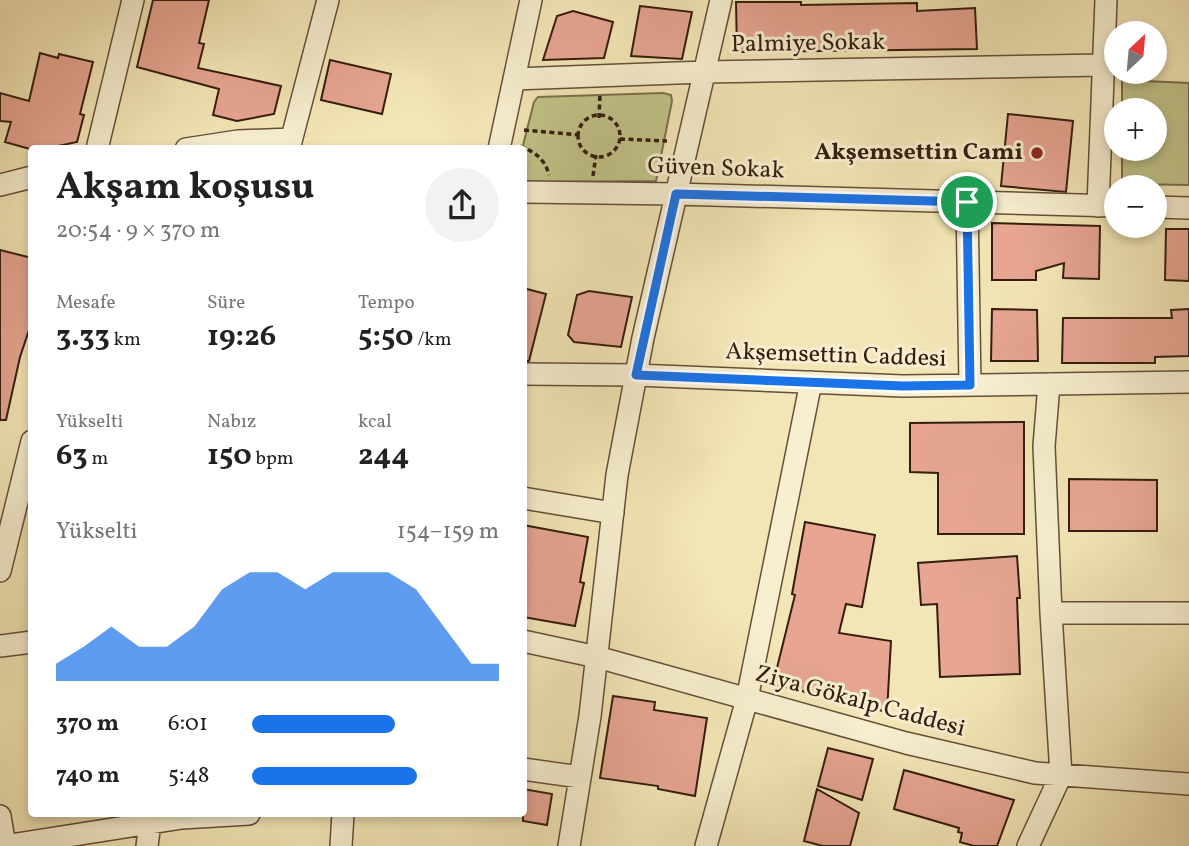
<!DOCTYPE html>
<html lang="tr">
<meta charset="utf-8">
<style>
:root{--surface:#fff;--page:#f2f2f2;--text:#222;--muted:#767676;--accent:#1a73e8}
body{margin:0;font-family:Vollkorn,serif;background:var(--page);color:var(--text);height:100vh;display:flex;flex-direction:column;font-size:26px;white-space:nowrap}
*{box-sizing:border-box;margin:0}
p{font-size:23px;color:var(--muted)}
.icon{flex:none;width:38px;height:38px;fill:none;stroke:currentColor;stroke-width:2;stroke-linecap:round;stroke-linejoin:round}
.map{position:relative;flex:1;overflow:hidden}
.side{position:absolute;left:28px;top:145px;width:499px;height:672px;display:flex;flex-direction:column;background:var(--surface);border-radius:7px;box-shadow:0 4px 10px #0003}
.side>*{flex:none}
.needle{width:46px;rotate:26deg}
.buttons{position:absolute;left:1104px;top:21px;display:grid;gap:14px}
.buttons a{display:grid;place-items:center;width:63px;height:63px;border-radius:50%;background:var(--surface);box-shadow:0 4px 10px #0003;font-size:35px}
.pin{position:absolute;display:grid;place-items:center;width:60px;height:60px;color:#fff;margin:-30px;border:4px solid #fff;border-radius:50%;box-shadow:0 2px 7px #0007}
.round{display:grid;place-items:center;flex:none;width:74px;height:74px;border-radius:37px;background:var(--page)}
.summary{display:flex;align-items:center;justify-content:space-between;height:119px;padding:0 28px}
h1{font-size:38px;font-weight:700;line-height:52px}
.metrics{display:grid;grid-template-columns:repeat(3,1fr);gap:10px;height:119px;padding:7px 28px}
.metrics div{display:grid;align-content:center}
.metrics b{font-size:30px;font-weight:700}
.metrics small{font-size:19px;font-weight:400}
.metrics p{font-size:19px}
.chart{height:196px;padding:14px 28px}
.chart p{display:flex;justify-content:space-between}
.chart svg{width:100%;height:126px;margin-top:7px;fill:var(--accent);opacity:.7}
ul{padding:0 28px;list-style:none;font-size:23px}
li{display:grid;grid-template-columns:112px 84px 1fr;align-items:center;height:52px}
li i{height:18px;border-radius:9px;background:var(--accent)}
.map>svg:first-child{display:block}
</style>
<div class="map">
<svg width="1189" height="846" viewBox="0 0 1189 846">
<rect width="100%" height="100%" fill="#f3e6b6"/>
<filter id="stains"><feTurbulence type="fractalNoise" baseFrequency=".00286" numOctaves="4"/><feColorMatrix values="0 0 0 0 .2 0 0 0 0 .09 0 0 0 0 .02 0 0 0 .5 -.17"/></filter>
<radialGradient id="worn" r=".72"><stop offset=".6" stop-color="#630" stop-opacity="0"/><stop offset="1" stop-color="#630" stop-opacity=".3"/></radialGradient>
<!-- green -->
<path fill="#c1c389" stroke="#7a704c" stroke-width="2" d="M1122,80L1189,83V185L1122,184V149H1155V110H1122Z
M663,93L671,95L672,101L656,181L523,182L522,149L534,102L538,97Z"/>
<!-- building -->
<path fill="#e7a592" stroke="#341d0f" stroke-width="2" d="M153,0H209L199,43L204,44L198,68L281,86L274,114L237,121L213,115L219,89L137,67Z
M736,2H801V5L917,3V11L975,8L977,49L737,52Z
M640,6L692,12L682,59L631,56Z
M573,11L613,22L604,58L543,60L557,16Z
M40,53L58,58L59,54L93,62L80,114L84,115L77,142L44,149H30L5,142L11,122L0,121V93L29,101Z
M330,60L391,74L382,114L321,100Z
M1008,114L1073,121L1066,192L1001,186Z
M992,223L1100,226L1099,279L1063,278L1064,263L1036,271V280H992Z
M1166,229H1189V281L1165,280Z
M0,250L32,258V321L20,357L6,420H0Z
M523,288L546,294L529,361H523Z
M589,291L632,297L621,347L574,342L568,335L577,295Z
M992,309L1037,310L1038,361H991Z
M1189,309V356L1155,357V363H1062L1063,318H1172L1171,310Z
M1024,422V534H938V473L910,472V423Z
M1069,479L1157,480V531H1069Z
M805,522L875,535L862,607L846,604L839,633L891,641L887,712L773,684L795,595L792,594Z
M523,525L588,537L580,582L584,583L575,626L523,617Z
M1017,556L1020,598H1017L1020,674L940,677L937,604L921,605L918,563Z
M613,696L655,702L654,710L707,718L695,796L658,789V786L600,778Z
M828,748L873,759L862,800L818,786Z
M904,770L1014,800L997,846H974L960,842L962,833L958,832L959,828L894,809Z
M523,789L552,794L547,825L523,821Z
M817,789L859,813L850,846H823L804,841Z"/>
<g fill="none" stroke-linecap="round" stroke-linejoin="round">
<!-- minor casing -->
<g stroke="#644f39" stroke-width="24">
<path id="minor" d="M514,79L704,72L1103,65
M97,149L133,0
M186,149L238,141L290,139
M289,149L328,0
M499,149L531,0
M0,185L32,177
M523,192L676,194L1116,206
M967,202L970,385
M1098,206L1106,0
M1155,207L1189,208
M523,374L636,375L903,386L1189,382
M523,498L613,513
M0,571L32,441
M1051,613H1189
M523,641L597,657L906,743L1035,773L1189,784
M0,646L32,642
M523,769L580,777
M0,816L5,846
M4,846L182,818L249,814
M147,846L150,823
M341,846L343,814
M569,846L590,716L617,475L643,338L721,0
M706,846L747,699L811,382
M1028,846L1061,775L1051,613L1044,446L1049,384"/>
</g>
<!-- path -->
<path stroke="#341d0f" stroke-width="3.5" stroke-dasharray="5 3.5" stroke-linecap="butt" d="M578 136a21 21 0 1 1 42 0a21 21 0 1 1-42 0Z
M599,118L600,94
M524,130L581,135
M620,139L667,141
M520,146C535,152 545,159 549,175
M593,176L596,155"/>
<!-- minor -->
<use href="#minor" stroke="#f7efd0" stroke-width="21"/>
</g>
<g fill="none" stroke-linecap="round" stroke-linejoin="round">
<!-- route casing -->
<g stroke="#fff" stroke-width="14">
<path id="route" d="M676,194L967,202L970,385L903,386L636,375Z"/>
</g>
<!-- route -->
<use href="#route" stroke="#1a73e8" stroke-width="9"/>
</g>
<!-- markers -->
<circle fill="#8f2418" stroke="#f7efd0" stroke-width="2.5" cx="1037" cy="153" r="7"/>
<g text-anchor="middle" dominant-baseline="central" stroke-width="6" stroke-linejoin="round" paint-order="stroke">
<!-- street labels -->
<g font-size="24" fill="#341d0f" stroke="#f7efd0">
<text transform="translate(808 44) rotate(-1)">Palmiye Sokak</text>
<text transform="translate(716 169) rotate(2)">Güven Sokak</text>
<text transform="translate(836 356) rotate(2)">Akşemsettin Caddesi</text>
<text transform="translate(860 702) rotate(15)">Ziya Gökalp Caddesi</text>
</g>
<!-- poi labels -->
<g font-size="24" font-weight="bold" fill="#341d0f" stroke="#f7efd0" text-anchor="end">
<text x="1023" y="153">Akşemsettin Cami</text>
</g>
</g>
<rect width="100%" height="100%" filter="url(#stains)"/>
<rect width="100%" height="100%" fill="url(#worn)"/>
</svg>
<div class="buttons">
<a><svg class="needle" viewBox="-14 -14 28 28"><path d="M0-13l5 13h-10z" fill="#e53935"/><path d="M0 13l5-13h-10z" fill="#767676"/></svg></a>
<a>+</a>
<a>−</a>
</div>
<div class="pin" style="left:967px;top:202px;background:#1e9e55"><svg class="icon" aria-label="arrive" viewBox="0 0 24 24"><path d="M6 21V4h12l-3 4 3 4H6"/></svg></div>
<section class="side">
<div class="summary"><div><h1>Akşam koşusu</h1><p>20:54 · 9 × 370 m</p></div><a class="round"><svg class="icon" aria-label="share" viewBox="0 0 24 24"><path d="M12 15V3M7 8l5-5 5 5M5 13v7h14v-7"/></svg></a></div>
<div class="metrics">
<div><p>Mesafe</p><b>3.33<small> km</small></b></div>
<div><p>Süre</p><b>19:26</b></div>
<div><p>Tempo</p><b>5:50<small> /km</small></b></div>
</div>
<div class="metrics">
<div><p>Yükselti</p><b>63<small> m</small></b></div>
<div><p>Nabız</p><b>150<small> bpm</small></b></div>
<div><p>kcal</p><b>244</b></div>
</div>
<div class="chart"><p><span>Yükselti</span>154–159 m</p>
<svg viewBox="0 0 160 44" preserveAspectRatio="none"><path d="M0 44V38L10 32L20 25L30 32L40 32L50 25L60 12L70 6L80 6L90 12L100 6L110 6L120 6L130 12L140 25L150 38L160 38V44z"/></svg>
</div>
<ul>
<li><b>370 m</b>6:01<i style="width:58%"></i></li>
<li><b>740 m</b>5:48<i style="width:67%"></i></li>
</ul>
</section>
</div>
